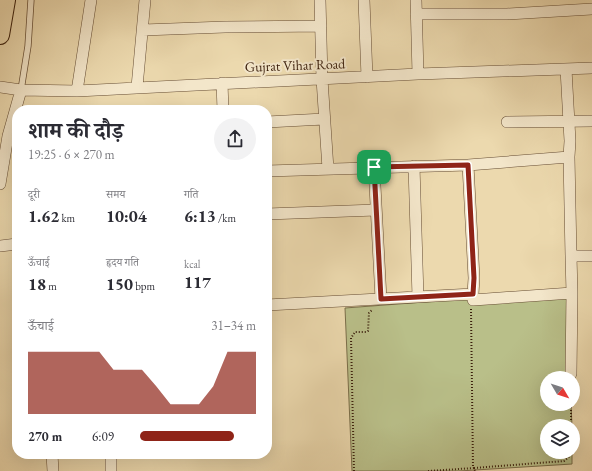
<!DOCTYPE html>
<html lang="hi">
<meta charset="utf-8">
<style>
:root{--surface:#fff;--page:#f2f2f3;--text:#2b2b33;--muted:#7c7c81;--accent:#8f2418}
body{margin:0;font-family:"EB Garamond","Noto Serif Devanagari",serif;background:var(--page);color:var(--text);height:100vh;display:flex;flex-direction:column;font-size:15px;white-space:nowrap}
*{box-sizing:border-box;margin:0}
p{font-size:13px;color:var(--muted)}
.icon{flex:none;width:22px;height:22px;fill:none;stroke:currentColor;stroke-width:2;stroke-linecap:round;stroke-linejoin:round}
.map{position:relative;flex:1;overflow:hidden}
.side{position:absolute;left:12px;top:105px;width:260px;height:354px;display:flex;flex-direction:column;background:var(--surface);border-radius:16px;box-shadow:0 4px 16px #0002}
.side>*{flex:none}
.needle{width:26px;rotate:129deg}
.fabs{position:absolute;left:540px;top:371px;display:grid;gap:8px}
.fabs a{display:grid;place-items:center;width:40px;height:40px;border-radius:50%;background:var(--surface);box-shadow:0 4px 16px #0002;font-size:20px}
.pin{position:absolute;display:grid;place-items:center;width:34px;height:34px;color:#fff;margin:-17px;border-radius:8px;box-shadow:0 2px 6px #0006}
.round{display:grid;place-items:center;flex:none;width:42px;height:42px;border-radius:21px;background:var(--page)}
.summary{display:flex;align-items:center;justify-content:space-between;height:68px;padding:0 16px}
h1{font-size:22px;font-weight:700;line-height:30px}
.figures{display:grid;grid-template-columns:repeat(3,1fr);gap:6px;height:68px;padding:4px 16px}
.figures div{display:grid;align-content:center}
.figures b{font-size:17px;font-weight:700}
.figures small{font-size:11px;font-weight:400}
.figures p{font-size:11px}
.chart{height:112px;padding:8px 16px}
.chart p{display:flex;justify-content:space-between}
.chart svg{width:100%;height:72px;margin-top:4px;fill:var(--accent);opacity:.7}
ul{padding:0 16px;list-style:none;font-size:13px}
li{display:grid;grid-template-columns:64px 48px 1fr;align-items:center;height:30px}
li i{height:10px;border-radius:5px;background:var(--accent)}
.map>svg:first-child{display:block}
</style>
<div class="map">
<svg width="592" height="471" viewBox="0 0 592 471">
<rect width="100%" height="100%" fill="#ecd9ae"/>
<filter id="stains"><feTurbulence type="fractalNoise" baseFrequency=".005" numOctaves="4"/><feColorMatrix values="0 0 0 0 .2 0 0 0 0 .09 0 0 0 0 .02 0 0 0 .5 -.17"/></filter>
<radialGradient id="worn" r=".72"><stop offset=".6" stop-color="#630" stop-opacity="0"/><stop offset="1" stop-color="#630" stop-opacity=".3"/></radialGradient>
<!-- green -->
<path fill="#b9bf89" stroke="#7a6e4a" d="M571,291V378H547V404H571L572,426H547V452H572V464L459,471H352L345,308Z"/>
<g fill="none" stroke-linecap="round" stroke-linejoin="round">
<!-- lane casing -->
<g stroke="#664d34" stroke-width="7">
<path id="lane" d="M21,90L28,46L31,0
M8,136H17"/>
</g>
<!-- street casing -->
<g stroke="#664d34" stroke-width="12">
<path id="street" d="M320,0L322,79L328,169
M364,0L367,77
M416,0L418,74
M416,14H507L592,9
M143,30L225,27L321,26
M566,69L570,141L569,157
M222,83L223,110
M0,87L21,90L77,91L418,74L592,68
M137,87L145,0
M77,91L91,0
M267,122L324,119
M507,122L592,121
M414,166L418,297
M374,167L381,299
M267,171L468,165L569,157L571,256H592
M0,184L8,136L21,90
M267,214L376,210
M0,246L17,244
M571,256L572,293
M473,294V300L572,293L571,374
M267,305L473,294L474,278L468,165
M52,454L53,471
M111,454V471"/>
</g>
<!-- primary casing -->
<g stroke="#3a1e0b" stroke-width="20">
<path id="primary" d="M0,35L6,0"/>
</g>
<!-- path -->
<path stroke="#3a1e0b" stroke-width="2" stroke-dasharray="1 2" stroke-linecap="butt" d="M471,309L473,468
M571,426V404
M474,468L564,461L570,456L571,452
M354,471L351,338L355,332H366L368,331L369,313L372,310
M428,471L474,468L475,471"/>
<!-- lane -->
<use href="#lane" stroke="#f3e6ca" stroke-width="5.5"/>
<!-- street -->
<use href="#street" stroke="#f3e6ca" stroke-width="11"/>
<!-- primary -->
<use href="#primary" stroke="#ecd9ae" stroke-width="18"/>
</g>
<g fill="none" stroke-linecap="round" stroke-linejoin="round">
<!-- route casing -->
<g stroke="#fff" stroke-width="8">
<path id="route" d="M468,165L474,278L473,294L381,299L374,167Z"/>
</g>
<!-- route -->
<use href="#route" stroke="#8f2418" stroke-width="5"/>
</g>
<g text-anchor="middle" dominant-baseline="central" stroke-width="4" stroke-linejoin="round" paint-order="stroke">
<!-- street labels -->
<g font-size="14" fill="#3a1e0b" stroke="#f3e6ca">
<text transform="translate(295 65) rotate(-2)">Gujrat Vihar Road</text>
</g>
</g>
<rect width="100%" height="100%" filter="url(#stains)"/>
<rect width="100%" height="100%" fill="url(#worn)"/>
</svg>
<div class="fabs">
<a><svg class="needle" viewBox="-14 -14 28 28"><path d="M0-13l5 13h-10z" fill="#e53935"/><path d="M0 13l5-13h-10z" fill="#7c7c81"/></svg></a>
<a><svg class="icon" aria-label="layers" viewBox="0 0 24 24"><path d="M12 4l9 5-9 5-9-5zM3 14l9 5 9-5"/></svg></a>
</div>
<div class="pin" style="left:374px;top:167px;background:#1e9e55"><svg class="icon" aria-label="arrive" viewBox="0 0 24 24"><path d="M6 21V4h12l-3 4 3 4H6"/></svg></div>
<section class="side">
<div class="summary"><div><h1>शाम की दौड़</h1><p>19:25 · 6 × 270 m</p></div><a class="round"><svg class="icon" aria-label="share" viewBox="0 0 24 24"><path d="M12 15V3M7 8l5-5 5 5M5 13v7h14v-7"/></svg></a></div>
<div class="figures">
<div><p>दूरी</p><b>1.62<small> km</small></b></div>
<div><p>समय</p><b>10:04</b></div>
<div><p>गति</p><b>6:13<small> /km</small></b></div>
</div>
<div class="figures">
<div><p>ऊँचाई</p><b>18<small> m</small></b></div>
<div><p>हृदय गति</p><b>150<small> bpm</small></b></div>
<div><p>kcal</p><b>117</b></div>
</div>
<div class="chart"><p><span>ऊँचाई</span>31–34 m</p>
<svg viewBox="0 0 160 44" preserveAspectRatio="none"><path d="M0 44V6L10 6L20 6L30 6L40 6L50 6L60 17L70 17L80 17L90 27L100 38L110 38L120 38L130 27L140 6L150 6L160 6V44z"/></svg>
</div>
<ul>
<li><b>270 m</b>6:09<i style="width:81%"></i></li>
</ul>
</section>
</div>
